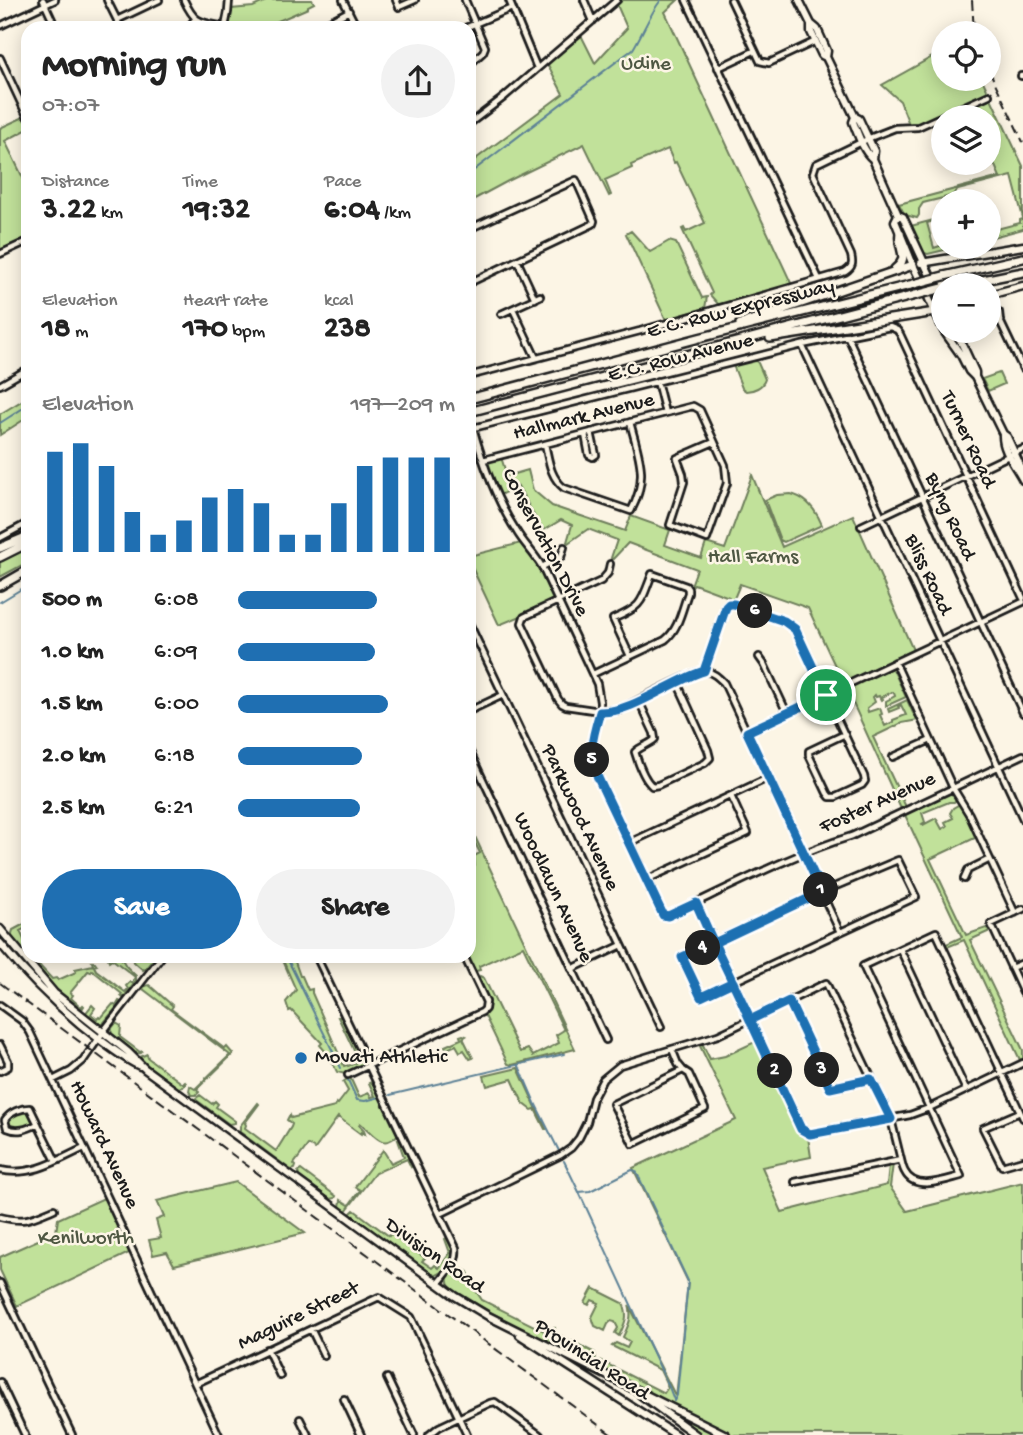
<!DOCTYPE html>
<meta charset="utf-8">
<style>
:root{--surface:#fff;--page:#f2f2f2;--text:#222;--muted:#767676;--accent:#1f6fb2}
body{margin:0;font-family:"Gochi Hand",sans-serif;background:var(--page);color:var(--text);height:100vh;display:flex;flex-direction:column;font-size:26px;white-space:nowrap}
*{box-sizing:border-box;margin:0}
p{font-size:23px;color:var(--muted)}
.icon{flex:none;width:38px;height:38px;fill:none;stroke:currentColor;stroke-width:2;stroke-linecap:round;stroke-linejoin:round}
.map{position:relative;flex:1;overflow:hidden}
.details{position:absolute;left:21px;top:21px;width:455px;height:942px;display:flex;flex-direction:column;background:var(--surface);border-radius:21px;box-shadow:0 4px 18px #0003}
.details>*{flex:none}
.buttons{position:absolute;left:931px;top:21px;display:grid;gap:14px}
.buttons a{display:grid;place-items:center;width:70px;height:70px;border-radius:50%;background:var(--surface);box-shadow:0 4px 18px #0003;font-size:35px}
.pin{position:absolute;display:grid;place-items:center;width:60px;height:60px;color:#fff;margin:-30px;border:4px solid #fff;border-radius:50%;box-shadow:0 2px 7px #0007}
.km{position:absolute;width:35px;height:35px;margin:-18px;border-radius:50%;background:#222;color:#fff;font-size:19px;line-height:35px;text-align:center}
.round{display:grid;place-items:center;flex:none;width:74px;height:74px;border-radius:37px;background:var(--page)}
.headline{display:flex;align-items:center;justify-content:space-between;height:119px;padding:0 21px}
h1{font-size:38px;font-weight:700;line-height:52px}
.figures{display:grid;grid-template-columns:repeat(3,1fr);gap:10px;height:119px;padding:7px 21px}
.figures div{display:grid;align-content:center}
.figures b{font-size:30px;font-weight:700}
.figures small{font-size:19px;font-weight:400}
.figures p{font-size:19px}
.chart{height:196px;padding:14px 21px}
.chart p{display:flex;justify-content:space-between}
.chart svg{width:100%;height:126px;margin-top:7px;stroke:var(--accent);stroke-width:6}
.button{display:flex;gap:14px;margin-top:auto;padding:14px 21px}
.button a{flex:1;height:80px;border-radius:42px;background:var(--accent);color:#fff;font-size:28px;font-weight:700;line-height:80px;text-align:center}
.button a+a{background:var(--page);color:var(--text)}
ul{padding:0 21px;list-style:none;font-size:23px}
li{display:grid;grid-template-columns:112px 84px 1fr;align-items:center;height:52px}
li i{height:18px;border-radius:9px;background:var(--accent)}
.map>svg:first-child{display:block}
</style>
<div class="map">
<svg width="1023" height="1435" viewBox="0 0 1023 1435">
<rect width="100%" height="100%" fill="#fcf5e5"/>
<filter id="ink" filterUnits="userSpaceOnUse"><feTurbulence type="fractalNoise" baseFrequency=".0143" numOctaves="2"/><feDisplacementMap in="SourceGraphic" scale="14" xChannelSelector="R" yChannelSelector="G"/><feConvolveMatrix kernelMatrix="1 2 1 2 8 2 1 2 1" color-interpolation-filters="sRGB"/></filter>
<g filter="url(#ink)">
<!-- green -->
<path fill="#c1e19a" stroke="#6e7e5b" stroke-width="2" d="M268,0H312L314,3L308,6V8L262,28H227L231,9L253,7Z
M622,0H678L665,12L792,285L721,305L718,304L710,295L712,293L682,229L684,228L686,232L705,223L676,162L674,163L668,149L631,165L632,168L605,180L611,195L609,196L584,144L508,181L469,202V164L563,94L547,63L581,35L595,63L627,28L617,5Z
M943,51V79H982L1023,166V218L1012,176L958,190L951,196L923,203L919,209V215L917,218L905,215L899,204L1000,177L989,152V117H973L966,103L919,123L909,124L900,101L882,85Z
M26,116L28,129L5,141L28,188V239L0,252V128Z
M1023,219V229L989,238V231L1020,223V220Z
M933,220L934,221L927,223L934,248L943,245V247H957L928,254L924,253L911,226Z
M631,231L650,252L669,241L676,243L702,298L707,297L705,308L666,320L626,234Z
M754,359L758,363L765,379C763,387 753,391 746,391L742,388L733,365Z
M999,373L1004,384L988,391L982,379Z
M28,397V417L0,435V414Z
M501,457L507,476L528,470L533,490L552,506L625,531L631,516L670,530L665,545L701,558L706,543L725,549L752,475L782,547L853,515L913,650L843,683L808,608L740,584L733,601L730,602L729,597L694,584L690,588L697,569L628,543L613,559L611,558L617,540L588,529L568,543L567,542L572,525L561,520L544,530L538,523L518,486L500,495L488,466L489,462Z
M791,494C807,498 816,510 822,525L784,542L780,540L765,500L777,495Z
M521,543L534,557L555,602L499,625L469,561V556Z
M28,545V562L0,577V560Z
M890,667L893,669L906,697L886,706V701L895,696L894,693L892,692L882,697L883,699L881,700L879,696L876,697L875,695L873,697L875,702L867,708L868,712L880,708L882,714L880,715L885,726L893,722V720L906,715L901,705L898,706L899,708L889,712L888,709L907,700L913,713L918,720L902,723L873,737L906,807L901,809L846,688Z
M952,792L957,799L954,802H949L922,813L925,822L922,824L923,825L936,818L942,829L947,826L945,822L953,818L950,813L953,808L960,804L977,837L930,859L966,935L986,928L990,931L970,940L1023,1050V1058L1020,1060L964,940L945,948L944,945L962,937L905,815Z
M469,824L575,1049L512,1065L508,1064L485,1016L489,1004L478,979L480,976L484,978L520,1052L528,1049L533,1056L559,1043L556,1035L564,1030L523,946L479,966L480,970L476,971H474L467,956H469V861L473,867L475,866L474,856L480,853L469,831Z
M28,922V927L20,931L27,946L28,956H33L38,961H42L39,965L52,979L56,978L58,980L76,972L75,969L93,965L92,962H95L97,965L94,966L96,970L125,992L128,989L126,986L130,982L132,983L135,977L112,959L109,961L108,958L111,956H120L126,966L136,976V981L123,998L121,996L122,994L92,970L91,972L88,971L70,993L73,995L71,998L81,1007L83,1005L84,1006L81,1011L54,990L11,937L13,930Z
M130,956H156L146,968L143,970L133,961Z
M281,956H293L300,976H302L308,990L312,989V993L344,1066L347,1065L348,1066L356,1063L355,1060L358,1059L338,1017H343L364,1061L363,1065L345,1074L337,1072L330,1057L320,1045L322,1043L291,1010L289,1011L286,1002L296,990Z
M149,985L173,1006L171,1009L225,1049L227,1047L233,1054L197,1089L199,1092L196,1095H191L189,1091L190,1086L195,1089L230,1055L143,989L145,986Z
M119,1001L121,1002L101,1026H97L85,1014L92,1005L95,1008L91,1014L97,1019L99,1017L101,1018L113,1004L116,1006Z
M116,1023L121,1026L120,1037L140,1052L143,1051L141,1053C129,1055 119,1042 111,1035L112,1028Z
M463,1035L466,1036L463,1038L473,1058L470,1059L464,1050L460,1052L456,1045L447,1049L445,1046L461,1039L460,1036Z
M757,1041L797,1128L804,1135L808,1137L811,1157L762,1167L782,1212L887,1185L889,1165L893,1164L890,1187L907,1211L1023,1182V1435H730L602,1370L601,1361L664,1393L668,1387L660,1370L612,1346L616,1343L627,1348L630,1342L623,1337C628,1326 633,1318 629,1305L676,1397L688,1282L633,1168L736,1120L699,1044L702,1043L710,1059L725,1056Z
M147,1054L148,1058L183,1084L185,1082L186,1083L183,1087L178,1088L138,1058Z
M518,1068L546,1129H545L535,1109L532,1110L523,1103L512,1079L487,1086L484,1076Z
M350,1077L359,1097L369,1093L371,1097L375,1096L369,1083L374,1081L399,1133C383,1153 373,1133 360,1123L359,1125L364,1130L365,1134L362,1132L361,1134L338,1117L315,1149L308,1145L294,1164L296,1166L295,1169L291,1170L240,1132V1126L258,1103L259,1104L245,1123L246,1125L245,1128L276,1151L291,1127L292,1124L287,1120L289,1116L290,1115L291,1118L335,1107L336,1103L338,1104L348,1091L343,1082Z
M200,1095L212,1104L215,1101L218,1104L216,1107L235,1121V1123L229,1124L195,1099Z
M26,1109L30,1112L34,1122L24,1127L9,1126L7,1121L9,1117Z
M398,1140L403,1141L414,1164L411,1167L407,1159L375,1173L346,1211L340,1207L341,1200L349,1205L360,1190L355,1187L383,1150L391,1163L404,1157Z
M301,1170L336,1196L335,1198L330,1199L299,1176L298,1172Z
M236,1182L305,1233L174,1265L167,1252L153,1255L149,1240L161,1238L156,1220L164,1217L157,1201Z
M106,1197L131,1252L17,1306L0,1270V1257L56,1232L58,1219Z
M354,1210L389,1236L393,1231L395,1232L393,1235L400,1240L403,1238L408,1241L406,1244L425,1258L422,1261L432,1268L435,1265L439,1268L450,1253L445,1239L449,1237C450,1241 453,1245 454,1249C456,1261 443,1275 432,1276L350,1214Z
M455,1267H458L468,1272L472,1285L482,1300L544,1331L555,1328V1333L595,1353L596,1360L591,1364C544,1340 496,1317 451,1288C444,1280 449,1274 455,1267Z
M593,1288L623,1303C629,1318 625,1322 619,1336L615,1333L618,1328L615,1322L611,1321L608,1324L605,1331L595,1326L592,1317L599,1303L592,1300L589,1305L585,1303Z
M634,1389L723,1435H698Z"/>
<g fill="none" stroke-linecap="round" stroke-linejoin="round">
<!-- stream -->
<path stroke="#5c8196" stroke-width="2" d="M469,174L633,49C643,33 649,15 661,0
M0,423L28,405
M0,602L28,585
M286,956L341,1068
M519,1066L535,1103L559,1151
M348,1080L357,1100L365,1101L380,1097
M390,1095L564,1054
M564,1161L579,1192L590,1191L632,1170L636,1171L688,1281L677,1395L674,1401
M579,1192L669,1387L674,1400"/>
<!-- minor casing -->
<g stroke="#1c1c1c" stroke-width="10">
<path id="minor" d="M43,0L56,28
M107,0L121,28
M184,0C195,24 200,22 225,27
M343,0L357,28
M396,0L399,7L415,0
M465,0L485,47L483,52L471,63
M509,0L537,68
M584,0L593,21
M686,0L819,279
M731,0L760,61L769,63L816,41
M117,20L159,0
M0,26L55,0
M225,27L228,12L229,0
M188,28L195,19
M317,28L349,11
M465,28L512,8
M0,58L28,118
M718,68L754,51
M1021,76H1023
M469,124L503,98L617,0
M469,229L576,180L594,221L593,224L469,283
M0,254L28,241
M517,260L535,299
M513,309L536,358
M999,312L1000,321L1023,369
M501,314L540,296
M847,335L1023,713
M802,345L1023,819
M469,376L640,331L845,272C853,267 853,263 851,255L813,173L816,164L872,137L895,128L918,127L989,95
M657,381L665,413
M0,385L28,369
M469,412C479,453 493,496 517,532C524,544 535,554 542,567L597,684L600,702V711L590,749L592,764L598,778L663,915L668,916C728,888 790,855 852,836L1023,755
M469,429L802,345L890,327L897,330L900,334L1023,598
M585,434L589,455L593,457L596,455L591,432
M545,444C549,461 550,477 564,488L631,511C649,477 639,457 630,422
M483,460L693,406L700,410L725,465L727,483L707,539L670,525L684,482L683,474L677,458L714,442
M861,526L1023,449
M0,538L28,523
M610,564L608,573L601,581L524,617L522,623L558,699L562,704L566,706L600,711L620,710C635,702 693,670 705,671C713,672 718,677 724,683L840,932
M542,567L561,557L564,547
M469,623L661,1027
M759,657L764,664L787,713
M895,662L953,788L969,814L1015,913
M704,671L726,607L729,604H734L784,621L795,629L864,776L865,781L862,785L836,797H830L827,793L809,755V751L845,734
M593,674L665,640C679,629 682,609 688,593V589L686,586L652,574C641,603 642,607 613,619L630,656
M639,701L654,733L655,739C649,745 641,746 635,752C638,762 644,779 652,786L658,785L705,763L710,758L708,750L677,682
M469,711L503,695
M747,732L1023,602
M469,750L606,1040
M893,757L931,740
M629,843L768,778
M898,860L916,897L701,997L682,957L822,892Z
M964,879L968,870L990,859
M646,880L748,833L731,796
M696,903L801,1129L810,1134L910,1115L929,1108L1023,1063
M1023,909L991,924L1023,993
M900,949L966,1090
M316,956L456,1248C458,1263 447,1272 438,1284
M1011,968L1023,963
M572,969L622,945
M789,1001L830,1088L871,1079
M0,1005L22,1021L30,1032L219,1435
M0,1045L8,1061V1067L0,1071
M672,1049L678,1064L683,1070L689,1074L705,1109L633,1144L613,1104L683,1070
M348,1075L482,1012L485,1009L486,1002L464,956
M53,1080L71,1071L83,1061L106,1028L162,956
M1020,1112L983,1128L1002,1166L1023,1160
M38,1124C27,1129 18,1133 7,1128L5,1120C10,1112 21,1108 30,1108L56,1161
M0,1170C31,1177 57,1161 84,1148
M795,1182L901,1160C902,1164 903,1169 905,1172C915,1192 945,1180 961,1176L863,966L936,932L1023,1118
M440,1214L561,1155L571,1148L579,1138L587,1122L593,1098L603,1079L620,1065L718,1035L826,983L891,1119L901,1160
M0,1217C26,1223 30,1219 54,1209
M0,1283L72,1435
M311,1329L324,1356
M267,1349L280,1376
M387,1378L414,1435
M0,1382L25,1435
M195,1384L379,1297L411,1317L467,1435
M344,1399L361,1435
M300,1419L308,1435
M429,1435L439,1427L490,1403L495,1402L540,1435"/>
</g>
<!-- major casing -->
<g stroke="#1c1c1c" stroke-width="11">
<path id="major" d="M799,0L811,24L817,29L827,51L826,57L855,117L859,119L874,151L873,159
M811,24V32L822,55L826,57
M855,117L853,122C858,134 863,151 873,159L898,215L903,217L943,303
M898,215L895,221L913,265L943,329
M921,263L1023,246
M989,295L1023,286
M944,331L961,355L969,371L975,377L1003,434L1007,437L1020,465V474
M956,331L975,372V377
M1003,434C1002,451 1016,466 1023,480
M0,929L54,993L128,1052L145,1069L455,1296L488,1316L726,1435
M0,943C31,981 64,1013 103,1042C115,1051 127,1060 140,1066
M520,1335L676,1435
M641,1395L696,1435"/>
</g>
<!-- highway casing -->
<g stroke="#1c1c1c" stroke-width="12">
<path id="highway" d="M895,269C911,257 897,249 900,233
M944,276L1023,258
M958,285L1023,272
M740,324L913,265
M770,338L935,312
M469,399L699,338L910,285
M469,412L916,295
M0,548L28,536
M0,557L28,543
M0,586L28,570"/>
</g>
<!-- minor -->
<use href="#minor" stroke="#fcf5e5" stroke-width="4.5"/>
<!-- major -->
<use href="#major" stroke="#fcf5e5" stroke-width="6"/>
<!-- highway -->
<use href="#highway" stroke="#fcf5e5" stroke-width="7"/>
<!-- rail -->
<path stroke="#1c1c1c" stroke-width="2" stroke-dasharray="10 5" stroke-linecap="butt" d="M972,0L974,33
M989,70L1023,142
M0,983L612,1435"/>
<!-- highway-bridge casing -->
<g stroke="#1c1c1c" stroke-width="12" stroke-linecap="butt">
<path id="highway-bridge" d="M910,285L944,276
M916,295L943,288"/>
</g>
<!-- highway-bridge -->
<use href="#highway-bridge" stroke="#fcf5e5" stroke-width="7"/>
</g>
</g>
<g fill="none" stroke-linecap="round" stroke-linejoin="round" filter="url(#ink)">
<!-- route casing -->
<g stroke="#fff" stroke-width="14">
<path id="route" d="M826,695L747,732L822,892L714,943L749,1016L752,1024L801,1129L810,1134L891,1119L871,1079L830,1088L789,1001L750,1020L733,982L701,997L682,957L714,943L712,939L696,903L668,916L663,915L598,778C588,750 592,739 600,712C632,713 671,681 704,671L726,607L729,604H734L784,621L795,629L826,695"/>
</g>
<!-- route -->
<use href="#route" stroke="#1f6fb2" stroke-width="9"/>
</g>
<!-- markers -->
<circle fill="#1f6fb2" stroke="#fcf5e5" stroke-width="2.5" cx="301" cy="1058" r="7"/>
<g text-anchor="middle" dominant-baseline="central" stroke-width="5" stroke-linejoin="round" paint-order="stroke">
<!-- park labels -->
<g font-size="21" fill="#4e5742" stroke="#fcf5e5">
<text x="646" y="65">Udine</text>
<text x="753" y="558">Hall Farms</text>
<text x="86" y="1239">Kenilworth</text>
</g>
<!-- street labels -->
<g font-size="21" fill="#1c1c1c" stroke="#fcf5e5">
<text transform="translate(741 310) rotate(-14)">E.C. Row Expressway</text>
<text transform="translate(681 359) rotate(-14)">E.C. Row Avenue</text>
<text transform="translate(584 418) rotate(-14)">Hallmark Avenue</text>
<text transform="translate(967 440) rotate(65)">Turner Road</text>
<text transform="translate(949 517) rotate(65)">Byng Road</text>
<text transform="translate(544 543) rotate(62)">Conservation Drive</text>
<text transform="translate(927 575) rotate(65)">Bliss Road</text>
<text transform="translate(878 804) rotate(-24)">Foster Avenue</text>
<text transform="translate(579 818) rotate(65)">Parkwood Avenue</text>
<text transform="translate(552 888) rotate(65)">Woodlawn Avenue</text>
<text transform="translate(103 1145) rotate(65)">Howard Avenue</text>
<text transform="translate(434 1257) rotate(35)">Division Road</text>
<text transform="translate(299 1317) rotate(-26)">Maguire Street</text>
<text transform="translate(591 1361) rotate(33)">Provincial Road</text>
</g>
<!-- poi labels -->
<g font-size="21" fill="#1c1c1c" stroke="#fcf5e5" text-anchor="start">
<text x="315" y="1058">Movati Athletic</text>
</g>
</g>
</svg>
<div class="buttons">
<a><svg class="icon" aria-label="locate" viewBox="0 0 24 24"><circle cx="12" cy="12" r="6"/><path d="M12 2v4M12 18v4M2 12h4M18 12h4"/></svg></a>
<a><svg class="icon" aria-label="layers" viewBox="0 0 24 24"><path d="M12 4l9 5-9 5-9-5zM3 14l9 5 9-5"/></svg></a>
<a>+</a>
<a>−</a>
</div>
<div class="pin" style="left:826px;top:695px;background:#1e9e55"><svg class="icon" aria-label="arrive" viewBox="0 0 24 24"><path d="M6 21V4h12l-3 4 3 4H6"/></svg></div>
<b class="km" style="left:821px;top:890px">1</b>
<b class="km" style="left:775px;top:1071px">2</b>
<b class="km" style="left:822px;top:1070px">3</b>
<b class="km" style="left:703px;top:948px">4</b>
<b class="km" style="left:592px;top:760px">5</b>
<b class="km" style="left:755px;top:611px">6</b>
<section class="details">
<div class="headline"><div><h1>Morning run</h1><p>07:07</p></div><a class="round"><svg class="icon" aria-label="share" viewBox="0 0 24 24"><path d="M12 15V3M7 8l5-5 5 5M5 13v7h14v-7"/></svg></a></div>
<div class="figures">
<div><p>Distance</p><b>3.22<small> km</small></b></div>
<div><p>Time</p><b>19:32</b></div>
<div><p>Pace</p><b>6:04<small> /km</small></b></div>
</div>
<div class="figures">
<div><p>Elevation</p><b>18<small> m</small></b></div>
<div><p>Heart rate</p><b>170<small> bpm</small></b></div>
<div><p>kcal</p><b>238</b></div>
</div>
<div class="chart"><p><span>Elevation</span>197–209 m</p>
<svg viewBox="0 0 160 44" preserveAspectRatio="none"><path d="M5 44V9M15 44V6M25 44V14M35 44V30M45 44V38M55 44V33M65 44V25M75 44V22M85 44V27M95 44V38M105 44V38M115 44V27M125 44V14M135 44V11M145 44V11M155 44V11"/></svg>
</div>
<ul>
<li><b>500 m</b>6:08<i style="width:64%"></i></li>
<li><b>1.0 km</b>6:09<i style="width:63%"></i></li>
<li><b>1.5 km</b>6:00<i style="width:69%"></i></li>
<li><b>2.0 km</b>6:18<i style="width:57%"></i></li>
<li><b>2.5 km</b>6:21<i style="width:56%"></i></li>
</ul>
<div class="button"><a>Save</a><a>Share</a></div>
</section>
</div>
